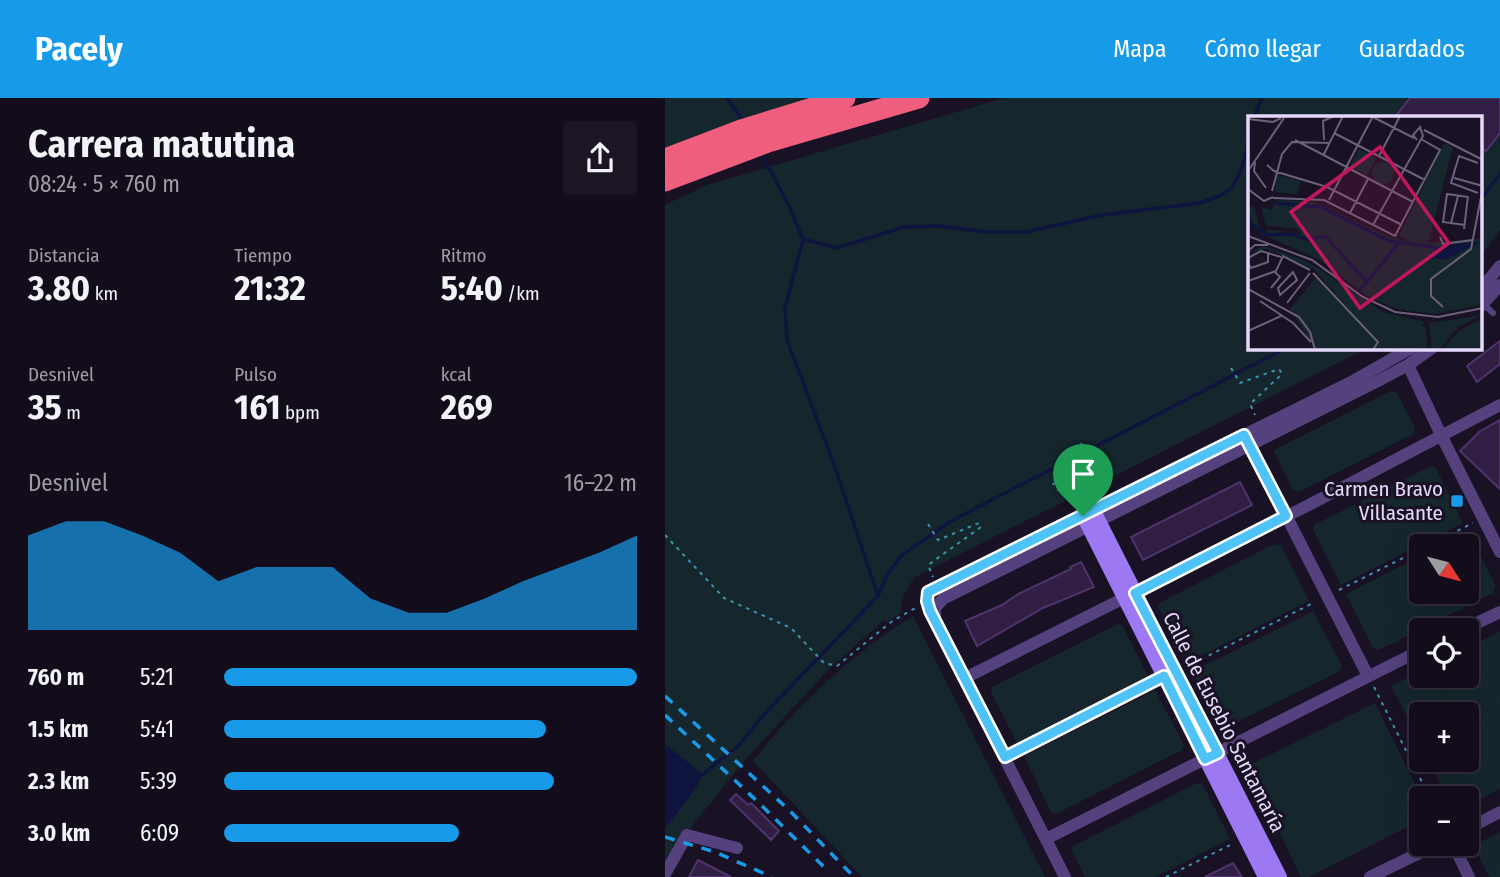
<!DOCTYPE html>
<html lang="es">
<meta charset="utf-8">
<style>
:root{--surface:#130d1b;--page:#1c1624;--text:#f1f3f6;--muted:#9d9ca3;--line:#322d3a;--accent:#179be8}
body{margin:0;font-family:"Fira Sans Condensed",sans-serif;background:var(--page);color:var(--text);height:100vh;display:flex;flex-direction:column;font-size:26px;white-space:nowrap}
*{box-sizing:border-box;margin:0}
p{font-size:23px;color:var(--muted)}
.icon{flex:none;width:38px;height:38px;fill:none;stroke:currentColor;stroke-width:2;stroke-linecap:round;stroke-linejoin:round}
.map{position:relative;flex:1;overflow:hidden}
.panel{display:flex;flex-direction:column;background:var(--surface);width:665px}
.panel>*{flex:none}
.needle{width:46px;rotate:126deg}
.tools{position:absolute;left:744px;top:436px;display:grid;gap:14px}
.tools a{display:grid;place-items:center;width:70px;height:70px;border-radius:7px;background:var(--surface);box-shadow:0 7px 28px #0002,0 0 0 2px var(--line);font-size:35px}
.pin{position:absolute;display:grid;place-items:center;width:60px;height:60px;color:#fff;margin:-72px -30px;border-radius:50% 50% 50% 0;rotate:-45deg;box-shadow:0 0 7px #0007}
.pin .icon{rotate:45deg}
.round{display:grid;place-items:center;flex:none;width:74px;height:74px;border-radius:7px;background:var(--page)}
.head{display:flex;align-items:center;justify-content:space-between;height:119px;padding:0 28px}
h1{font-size:38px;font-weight:700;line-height:52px}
.metrics{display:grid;grid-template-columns:repeat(3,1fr);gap:10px;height:119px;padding:7px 28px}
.metrics div{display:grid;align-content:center}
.metrics b{font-size:35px;font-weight:700}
.metrics small{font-size:19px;font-weight:400}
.metrics p{font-size:19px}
.chart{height:196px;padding:14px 28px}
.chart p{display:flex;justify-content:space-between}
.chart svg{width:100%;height:126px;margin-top:7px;fill:var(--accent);opacity:.7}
ul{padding:0 28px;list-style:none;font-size:23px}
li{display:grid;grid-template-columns:112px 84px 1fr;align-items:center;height:52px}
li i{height:18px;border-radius:9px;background:var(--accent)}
header{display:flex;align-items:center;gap:42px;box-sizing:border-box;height:98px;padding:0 35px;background:var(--accent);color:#fff}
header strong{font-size:33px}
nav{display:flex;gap:38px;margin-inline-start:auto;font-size:24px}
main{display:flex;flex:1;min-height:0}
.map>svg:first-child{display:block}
</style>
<header>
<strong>Pacely</strong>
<nav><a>Mapa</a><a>Cómo llegar</a><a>Guardados</a></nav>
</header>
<main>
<section class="panel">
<div class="head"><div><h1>Carrera matutina</h1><p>08:24 · 5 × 760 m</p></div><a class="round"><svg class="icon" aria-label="share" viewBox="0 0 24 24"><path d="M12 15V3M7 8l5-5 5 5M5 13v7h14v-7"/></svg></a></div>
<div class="metrics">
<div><p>Distancia</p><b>3.80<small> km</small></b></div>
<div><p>Tiempo</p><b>21:32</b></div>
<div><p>Ritmo</p><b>5:40<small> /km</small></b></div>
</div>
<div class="metrics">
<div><p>Desnivel</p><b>35<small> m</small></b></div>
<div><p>Pulso</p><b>161<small> bpm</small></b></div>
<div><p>kcal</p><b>269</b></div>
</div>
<div class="chart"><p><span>Desnivel</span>16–22 m</p>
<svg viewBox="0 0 160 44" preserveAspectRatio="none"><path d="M0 44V11L10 6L20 6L30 11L40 17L50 27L60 22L70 22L80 22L90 33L100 38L110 38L120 33L130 27L140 22L150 17L160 11V44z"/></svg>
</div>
<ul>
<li><b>760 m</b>5:21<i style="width:100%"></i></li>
<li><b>1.5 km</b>5:41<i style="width:78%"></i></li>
<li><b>2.3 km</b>5:39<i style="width:80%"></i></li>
<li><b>3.0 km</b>6:09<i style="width:57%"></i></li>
</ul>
</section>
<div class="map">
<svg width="835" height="779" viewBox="0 0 835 779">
<rect width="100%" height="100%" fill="#191124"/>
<!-- green -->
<path fill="#15272d" d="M0,0H144L32,37L0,51Z
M339,0H835V132L816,157V19H585V250H702L250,479C242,490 235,501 236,515L221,525L220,521L164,571L80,662L10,749L0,767V107L42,87Z
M726,293L732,295L750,330L748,336L634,394L628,392L609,354L611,351Z
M766,368L771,370L798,425L676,487L648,431L649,427Z
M804,434L831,488L828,495L714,552L708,550L681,496L756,458V494H802V448H776Z
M609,446L616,447L644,503L522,565L493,509L494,505Z
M648,513L677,568L675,573L560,630L554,628L526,574Z
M248,518L380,779H197L88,663C133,607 186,556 248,518Z
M453,526L457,527L485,582L354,649L326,594L327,589Z
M835,533V691L802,708V700H783L763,662H802V616H756V647L726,588L756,573V578H802V550Z
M490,592L519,647L517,652L391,716L386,714L359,658Z
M710,605L757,700L756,722L644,779H636L582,668Z
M532,685L538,687L565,741L490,779H420L407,753L408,748Z
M835,734V779H824L811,752L812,746Z"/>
<!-- water -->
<path fill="#0f143f" d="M0,646L38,676L30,692L0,731Z"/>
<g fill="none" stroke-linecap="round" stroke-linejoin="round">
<!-- stream -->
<path stroke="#0f143f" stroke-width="3.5" d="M62,0L80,25
M589,19L597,0
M95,53L123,106L138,141L120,211L122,242L170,369L213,498
M816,101L835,76
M138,141L172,150L239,129L273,128L322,134H361L437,117L535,105L557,97L568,88L577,70L585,37
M37,677L73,648L103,612L213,498L221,479L236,458L286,423L621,250"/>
</g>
<!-- building -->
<path fill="#301f43" stroke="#4e336d" stroke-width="2" d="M745,0H835V35L821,53L816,49V19H730Z
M835,243V266L812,284L802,268Z
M835,322V391L795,353L814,334Z
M575,384L587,407L478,462L466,439Z
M416,464L429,489L378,510L312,548L300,523L337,507L353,496L406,471L405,469Z
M71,696L83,707L86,705L114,733L106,742L65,702Z
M33,762L66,779H24Z
M568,765L577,779H540Z"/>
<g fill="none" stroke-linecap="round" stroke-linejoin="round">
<!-- path -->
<path stroke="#3b94ab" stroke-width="2" stroke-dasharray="3.5 5" stroke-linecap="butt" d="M670,250H673
M566,270L575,285L614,271L617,276L585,306L590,317
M416,345L424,361L388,386L393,392L432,383L438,394
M263,426L273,442L314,425L316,429L263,467L268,479
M0,437L59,500L126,530L159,565L172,568L226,524L252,509
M762,448L808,425
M674,492L756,451
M521,569L650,504
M709,589L765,700
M350,653L486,585
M501,779L569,745"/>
<!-- lane -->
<path stroke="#54417e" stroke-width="6" d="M818,206L828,215"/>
<!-- street -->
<path stroke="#54417e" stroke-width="12" d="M816,191L835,168
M816,208L835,187
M743,267L777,339L835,454
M582,341L703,578
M270,522V510L278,501L713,283L743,267L767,250
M797,532L835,514
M300,580L636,411L835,307
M802,731L835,714
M381,741L756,552
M788,746L804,779
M0,776L22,737L72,750
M400,779L265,513L262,503L263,494L690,282L746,250
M705,779L773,746"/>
<!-- secondary -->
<path stroke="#9c78f2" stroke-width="14" d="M429,413L615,779
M418,418L600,779"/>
<!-- highway -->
<path stroke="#ef5f7d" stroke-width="21" d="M0,61L76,32L180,0
M0,83L103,44L254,0"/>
<!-- rail -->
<path stroke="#179be8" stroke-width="3.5" stroke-dasharray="10 9" stroke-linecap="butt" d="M0,598L124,712L189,779
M0,617L93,704L162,772
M0,739L50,754L107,779"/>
</g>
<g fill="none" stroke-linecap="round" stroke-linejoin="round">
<!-- route casing -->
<g stroke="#fff" stroke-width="14">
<path id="route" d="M579,337L621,418L470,495L553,655L540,661L499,578L340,659L265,513L262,503L263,494Z"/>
</g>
<!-- route -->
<use href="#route" stroke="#4fc3f7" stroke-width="9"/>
</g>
<!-- markers -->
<rect fill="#179be8" stroke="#191124" stroke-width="2.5" x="785" y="396" width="14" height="14" rx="3.5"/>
<g text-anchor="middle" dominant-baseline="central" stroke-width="6" stroke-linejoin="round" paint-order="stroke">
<!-- poi labels -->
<g font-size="21" fill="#e5d8fb" stroke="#191124" text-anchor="end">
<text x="778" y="391">Carmen Bravo<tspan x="778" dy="24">Villasante</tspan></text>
</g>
<!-- street labels -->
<g font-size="21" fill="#e5d8fb" stroke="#191124">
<text transform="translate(559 624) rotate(63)">Calle de Eusebio Santamaría</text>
</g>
</g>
<!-- overview -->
<g transform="translate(583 18)">
<rect width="234" height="234" fill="#191124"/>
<path d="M196,27L205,31L180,127L234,122V189L186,198L149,193L119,180L72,144L11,117L0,99V92L6,90L12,113L18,117L19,113L55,118L47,112L18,110L13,91L23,94L29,84L67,86L146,123L165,126L151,120ZM111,33L128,42L119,60L102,50ZM124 57a11 11 0 1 1 22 0a11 11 0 1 1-22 0ZM29,59L53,65L49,78L27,76ZM16,130L55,144L70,152L135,196L177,206L173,210L178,211L179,234H126L131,228L66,153L19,133L0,137ZM68,161L129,226L123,234H68L42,193ZM234,199L210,211L191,234H184L181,207ZM234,202V234H195L210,216Z" fill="#15272d"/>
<path d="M234,125L197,144L187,142L186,131Z" fill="#0f143f"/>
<path fill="none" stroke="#0f143f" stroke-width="3.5" d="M28,87L73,91L141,125L186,131M2,107L18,119L43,118L60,124L77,120L117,164M111,175L151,127"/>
<path fill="none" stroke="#6b617a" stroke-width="2" d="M123,0L166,22M0,3L25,6L33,2M176,14L235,44M86,17L177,64M47,24L165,86M76,24L75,5L86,0M75,40L95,0M131,40L152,0M7,46L6,55L18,72M230,47L211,40L203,67L230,77M19,49L26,55L79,71L154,109M0,55L36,2M206,62L235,70M0,73L16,85L25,81M24,75L34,38L44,26L82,27M25,82L76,84L147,120L192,34L173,23M81,84L125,0M102,97L120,63M203,107L210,80M125,109L175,20L172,11L165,19L169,24M217,109L195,106L199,78L220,81M216,113L220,80M0,120L64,144L115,181L147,196L190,201L235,192M192,121L195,128L225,124M0,135L7,129H20M0,142L13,135L33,141M0,147L3,152L20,146V136M45,156L49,164L32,179L30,172ZM65,157L130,226L125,234M0,165L28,155L35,140L62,154M23,172L32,161L27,156M0,173L51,201L62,216L67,234M12,185L45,207L63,226M39,187L62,157M195,191L183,180V163L223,133L235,71M0,215L33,200"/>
<path fill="#c2185b" fill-opacity="0.15" stroke="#c2185b" stroke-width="3.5" d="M132,31L201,127L112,192L43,96Z"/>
<rect width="234" height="234" fill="none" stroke="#e5d8fb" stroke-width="3.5"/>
</g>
</svg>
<div class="tools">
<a><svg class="needle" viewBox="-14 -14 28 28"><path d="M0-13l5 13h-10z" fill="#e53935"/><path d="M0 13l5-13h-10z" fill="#9d9ca3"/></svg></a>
<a><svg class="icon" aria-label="locate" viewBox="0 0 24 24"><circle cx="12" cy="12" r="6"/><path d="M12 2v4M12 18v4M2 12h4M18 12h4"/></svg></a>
<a>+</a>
<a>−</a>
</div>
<div class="pin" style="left:418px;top:418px;background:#1e9e55"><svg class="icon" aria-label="arrive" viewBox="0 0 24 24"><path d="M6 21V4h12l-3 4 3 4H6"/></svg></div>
</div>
</main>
